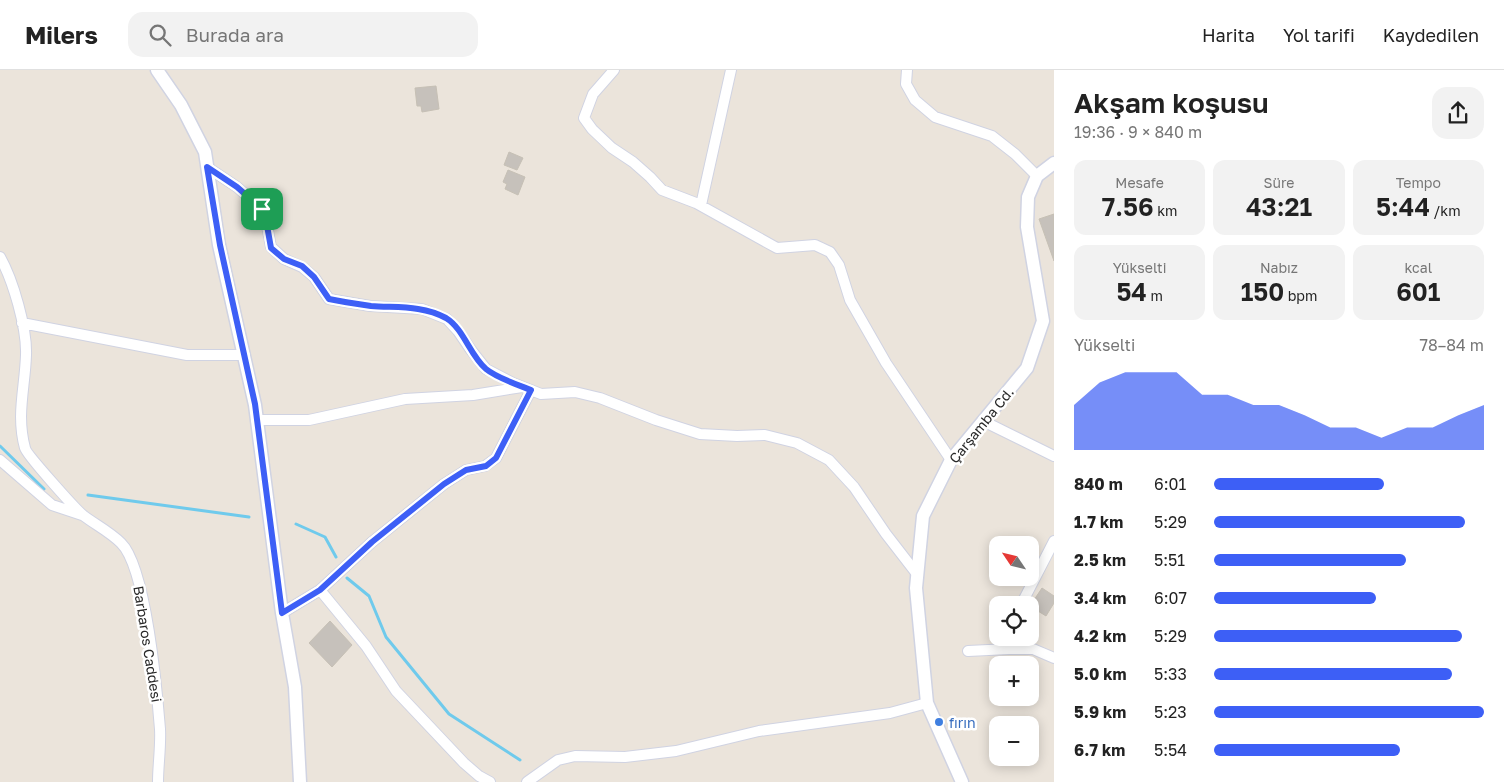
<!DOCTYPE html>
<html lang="tr">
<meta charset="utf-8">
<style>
:root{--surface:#fff;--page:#f2f2f2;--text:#222;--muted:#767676;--line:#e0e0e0;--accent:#3d5ff6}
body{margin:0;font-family:"Golos Text",sans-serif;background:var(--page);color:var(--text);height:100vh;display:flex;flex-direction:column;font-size:19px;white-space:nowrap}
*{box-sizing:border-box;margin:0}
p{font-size:16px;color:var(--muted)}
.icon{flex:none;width:28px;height:28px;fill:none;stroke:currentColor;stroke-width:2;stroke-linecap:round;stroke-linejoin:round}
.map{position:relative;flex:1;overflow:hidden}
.side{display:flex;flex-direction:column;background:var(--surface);width:450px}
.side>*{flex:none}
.needle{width:32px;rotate:305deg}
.controls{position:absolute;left:989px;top:466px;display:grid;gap:10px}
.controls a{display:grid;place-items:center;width:50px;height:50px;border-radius:10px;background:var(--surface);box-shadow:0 2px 12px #0003;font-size:25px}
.pin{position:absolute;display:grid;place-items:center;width:42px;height:42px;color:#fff;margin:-21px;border-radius:10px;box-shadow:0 2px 8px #0006}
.round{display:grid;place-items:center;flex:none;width:52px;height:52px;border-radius:15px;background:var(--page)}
.head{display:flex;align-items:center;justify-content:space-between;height:85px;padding:0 20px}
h1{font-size:28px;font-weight:600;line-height:38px}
.metrics{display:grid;grid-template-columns:repeat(3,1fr);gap:8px;height:85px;padding:5px 20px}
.metrics div{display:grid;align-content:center;border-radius:12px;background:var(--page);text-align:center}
.metrics b{font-size:25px;font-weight:600}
.metrics small{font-size:14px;font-weight:400}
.metrics p{font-size:14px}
.chart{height:140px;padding:10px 20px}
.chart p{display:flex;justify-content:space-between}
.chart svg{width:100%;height:90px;margin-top:5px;fill:var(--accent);opacity:.7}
ul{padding:0 20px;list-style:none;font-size:16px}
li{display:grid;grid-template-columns:80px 60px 1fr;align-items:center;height:38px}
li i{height:12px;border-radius:6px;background:var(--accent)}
header{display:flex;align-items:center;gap:30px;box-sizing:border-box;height:70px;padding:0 25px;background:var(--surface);border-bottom:1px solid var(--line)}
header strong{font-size:24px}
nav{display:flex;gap:28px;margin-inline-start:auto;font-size:18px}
.search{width:350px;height:45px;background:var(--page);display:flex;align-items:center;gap:12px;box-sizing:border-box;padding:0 18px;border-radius:15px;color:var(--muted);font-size:19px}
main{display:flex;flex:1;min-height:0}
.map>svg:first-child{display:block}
</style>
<header>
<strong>Milers</strong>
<div class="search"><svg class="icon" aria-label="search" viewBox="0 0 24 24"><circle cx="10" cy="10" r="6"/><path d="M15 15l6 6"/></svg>Burada ara</div>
<nav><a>Harita</a><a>Yol tarifi</a><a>Kaydedilen</a></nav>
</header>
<main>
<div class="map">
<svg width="1054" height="712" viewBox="0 0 1054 712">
<rect width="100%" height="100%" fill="#ebe4db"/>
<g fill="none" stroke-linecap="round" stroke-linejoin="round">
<!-- stream -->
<path stroke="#6fcaec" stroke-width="3" d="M0,376L44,419
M88,425L249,447
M296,454L325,467L336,487
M347,508L369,526L386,567L449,644L520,690"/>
</g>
<!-- building -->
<path fill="#c6c1bb" stroke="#c6c0b5" d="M436,16L439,39L422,42L421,36H417L415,18Z
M509,82L523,88L517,100L504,95Z
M508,100L525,107L518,125L505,119L507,114L503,112Z
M1054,144V191L1039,149Z
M1042,518L1054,526V533L1046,546L1030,536Z
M330,551L352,575L332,597L309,573Z"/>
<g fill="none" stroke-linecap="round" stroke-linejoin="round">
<!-- minor casing -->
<g stroke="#d0d3e2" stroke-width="12">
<path id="minor" d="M614,0L593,24L584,48L592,59L612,78L633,92L650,107L662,120L696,133L777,178L815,175L830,182L839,195L850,230L886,293L951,390
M907,0L906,14L915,30L935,47L992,66L1015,84L1037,106
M207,97L237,117L262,139L266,150L271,177L284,189L302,197L314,207L329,229L370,236L422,239L447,249L458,261L471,280L486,299L513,313L541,324L575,322L600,328L656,350L700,364L737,366L765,365L797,373L829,390L854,417L886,464L917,504
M701,135L731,0
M0,187C13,210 27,258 26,285C25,318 16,345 25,378C26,384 77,441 84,446C96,455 110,462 121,473C146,497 157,621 160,659C161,676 158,695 158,712
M22,253L187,285H245
M256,350H309L405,329L473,325L522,317
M983,351L1054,386
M0,390L52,435L82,445
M320,520L366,576L396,621L464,693L479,706L490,712
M1021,535L1054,471
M282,543L320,520L372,472L444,414L466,400L485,396L496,388L531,320
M968,581L1009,579H1033L1054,588
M527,712L558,690L575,686L625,687L676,681L759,661L890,643L927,633"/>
</g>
<!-- tertiary casing -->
<g stroke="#d0d3e2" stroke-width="15">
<path id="tertiary" d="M157,0L181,35L205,82L219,175L255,335L282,543L295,617L300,712
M962,712L927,633L916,518L923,446L951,390L1027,298L1043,251L1027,157L1028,127L1037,106L1054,93"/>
</g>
<!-- minor -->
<use href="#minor" stroke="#fff" stroke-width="10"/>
<!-- tertiary -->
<use href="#tertiary" stroke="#fff" stroke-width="12"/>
</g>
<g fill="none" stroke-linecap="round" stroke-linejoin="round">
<!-- route casing -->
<g stroke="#fff" stroke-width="10">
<path id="route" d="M207,97L237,117L262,139L266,150L271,178L284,189L302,196L314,207L329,229C343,232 357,234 371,236C397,238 422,235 446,248C464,259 470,286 486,299C497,308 518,315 531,320L496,388L486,396L466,400L444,414L372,472L320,520L282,543L255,334L220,175Z"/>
</g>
<!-- route -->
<use href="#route" stroke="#3d5ff6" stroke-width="6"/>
</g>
<!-- markers -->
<circle fill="#3f7fe0" stroke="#fff" stroke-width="2" cx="939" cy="652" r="5"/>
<g text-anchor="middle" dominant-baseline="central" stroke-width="5" stroke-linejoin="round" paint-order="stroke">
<!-- street labels -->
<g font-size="14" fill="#292929" stroke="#fff">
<text transform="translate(981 355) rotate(-51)">Çarşamba Cd.</text>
<text transform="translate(148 574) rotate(81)">Barbaros Caddesi</text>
</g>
<!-- shop labels -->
<g font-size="14" fill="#366cbe" stroke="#fff" text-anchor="start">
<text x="949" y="652">fırın</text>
</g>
</g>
</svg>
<div class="controls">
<a><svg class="needle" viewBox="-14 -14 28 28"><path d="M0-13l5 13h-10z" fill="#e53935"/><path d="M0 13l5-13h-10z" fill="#767676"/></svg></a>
<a><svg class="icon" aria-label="locate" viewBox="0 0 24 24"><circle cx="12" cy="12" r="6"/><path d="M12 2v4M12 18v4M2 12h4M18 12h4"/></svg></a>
<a>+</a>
<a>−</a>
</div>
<div class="pin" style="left:262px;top:139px;background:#1e9e55"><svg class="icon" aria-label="arrive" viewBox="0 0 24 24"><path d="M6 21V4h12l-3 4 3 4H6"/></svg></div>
</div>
<section class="side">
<div class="head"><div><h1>Akşam koşusu</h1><p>19:36 · 9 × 840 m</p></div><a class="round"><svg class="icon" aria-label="share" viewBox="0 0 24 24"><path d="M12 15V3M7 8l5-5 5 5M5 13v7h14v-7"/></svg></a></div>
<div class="metrics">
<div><p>Mesafe</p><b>7.56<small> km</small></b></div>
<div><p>Süre</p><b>43:21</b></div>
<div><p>Tempo</p><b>5:44<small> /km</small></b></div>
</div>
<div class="metrics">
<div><p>Yükselti</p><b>54<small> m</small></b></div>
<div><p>Nabız</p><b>150<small> bpm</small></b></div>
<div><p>kcal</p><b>601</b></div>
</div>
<div class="chart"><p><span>Yükselti</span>78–84 m</p>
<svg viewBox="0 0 160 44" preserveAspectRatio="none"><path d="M0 44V22L10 11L20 6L30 6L40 6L50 17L60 17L70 22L80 22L90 27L100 33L110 33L120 38L130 33L140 33L150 27L160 22V44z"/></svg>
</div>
<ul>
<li><b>840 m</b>6:01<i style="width:63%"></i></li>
<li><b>1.7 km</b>5:29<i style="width:93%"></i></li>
<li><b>2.5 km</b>5:51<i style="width:71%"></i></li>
<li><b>3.4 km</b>6:07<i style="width:60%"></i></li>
<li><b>4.2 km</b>5:29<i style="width:92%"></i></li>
<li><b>5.0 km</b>5:33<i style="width:88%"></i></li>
<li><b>5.9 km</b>5:23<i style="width:100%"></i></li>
<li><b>6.7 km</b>5:54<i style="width:69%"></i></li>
</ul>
</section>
</main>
